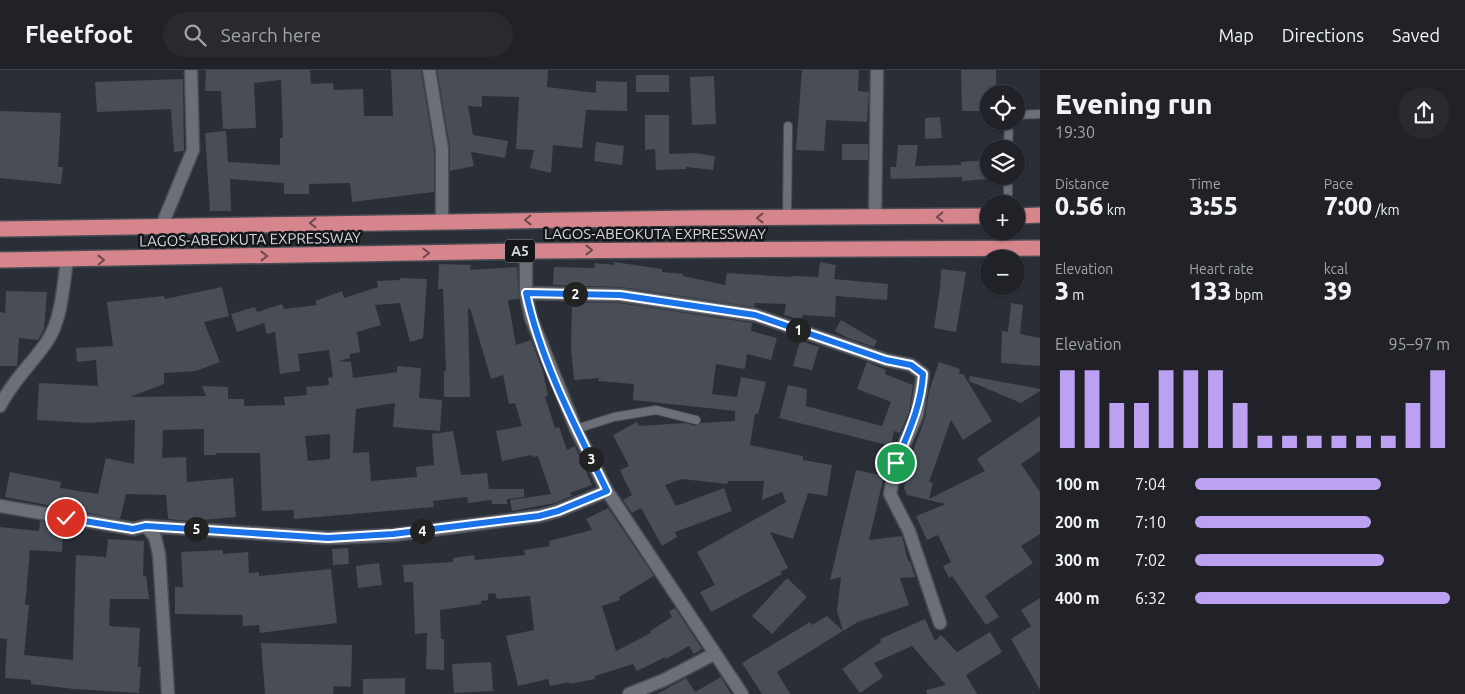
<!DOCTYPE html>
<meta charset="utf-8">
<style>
:root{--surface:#202228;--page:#282a30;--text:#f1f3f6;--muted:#a2a4a8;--line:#3d3f45;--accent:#bca0f2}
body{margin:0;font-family:Ubuntu,sans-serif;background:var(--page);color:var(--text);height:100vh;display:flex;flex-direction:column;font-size:19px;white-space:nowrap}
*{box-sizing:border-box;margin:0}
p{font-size:16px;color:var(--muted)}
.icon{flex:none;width:28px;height:28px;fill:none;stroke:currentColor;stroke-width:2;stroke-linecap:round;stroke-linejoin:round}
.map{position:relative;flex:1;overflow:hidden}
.details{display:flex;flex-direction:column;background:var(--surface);width:425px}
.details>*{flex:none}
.controls{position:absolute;left:980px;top:15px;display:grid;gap:10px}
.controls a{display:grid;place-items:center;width:45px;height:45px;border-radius:50%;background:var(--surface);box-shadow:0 1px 4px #0004,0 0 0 1px var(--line);font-size:25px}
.pin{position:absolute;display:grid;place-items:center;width:42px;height:42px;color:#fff;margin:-21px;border:2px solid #fff;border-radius:50%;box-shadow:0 1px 5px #0007}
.km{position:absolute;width:25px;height:25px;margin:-12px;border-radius:50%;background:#222;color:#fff;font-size:14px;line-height:25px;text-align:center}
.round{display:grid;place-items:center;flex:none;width:52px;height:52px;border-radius:26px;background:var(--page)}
.overview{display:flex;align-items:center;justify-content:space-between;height:85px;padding:0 15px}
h1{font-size:28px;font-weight:800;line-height:38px}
.metrics{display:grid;grid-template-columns:repeat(3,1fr);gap:8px;height:85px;padding:5px 15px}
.metrics div{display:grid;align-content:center}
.metrics b{font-size:25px;font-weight:800}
.metrics small{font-size:14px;font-weight:400}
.metrics p{font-size:14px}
.chart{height:140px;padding:10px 15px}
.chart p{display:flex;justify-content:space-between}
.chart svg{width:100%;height:90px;margin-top:5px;stroke:var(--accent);stroke-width:6}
ul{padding:0 15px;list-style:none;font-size:16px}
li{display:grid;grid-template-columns:80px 60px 1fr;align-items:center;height:38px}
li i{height:12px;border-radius:6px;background:var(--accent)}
header{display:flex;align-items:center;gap:30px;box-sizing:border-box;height:70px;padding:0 25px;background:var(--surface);border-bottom:1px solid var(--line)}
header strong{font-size:24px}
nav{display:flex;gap:28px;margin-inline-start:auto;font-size:18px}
.search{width:350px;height:45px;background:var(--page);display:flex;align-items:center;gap:12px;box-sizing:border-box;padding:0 18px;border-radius:28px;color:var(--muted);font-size:19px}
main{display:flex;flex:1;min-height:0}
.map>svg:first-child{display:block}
</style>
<header>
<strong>Fleetfoot</strong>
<div class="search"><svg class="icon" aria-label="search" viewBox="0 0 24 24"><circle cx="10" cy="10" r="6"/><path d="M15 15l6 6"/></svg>Search here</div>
<nav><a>Map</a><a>Directions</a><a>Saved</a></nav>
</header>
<main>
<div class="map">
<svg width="1040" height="624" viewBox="0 0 1040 624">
<rect width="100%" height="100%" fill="#2a2e36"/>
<!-- building -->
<path fill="#494d56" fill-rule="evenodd" d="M206,0H310L311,14L333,13L334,20L363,19L364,46H393L391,0H421L434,80V122L352,132L350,113L309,114V124H284V113L230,109L231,141H210L205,63L226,61L228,92L280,95V68H283L281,10L254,13L256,58L223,59L221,21H205Z
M437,0H548L547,17L596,23V11L627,12V41L586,40L582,78L553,75L551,103L530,98L534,80L516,79L519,27L482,26V37L468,36L473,65L508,71L505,88L471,82L474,96L450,101V78Z
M802,0H859L858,21L869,22L867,52L826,50L824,81L796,80Z
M961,0H996V24H989V41H962Z
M636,5H669V22H636Z
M714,6L716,54L692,55L690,7Z
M183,9L184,81L174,82L171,39L97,42L95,12Z
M0,41L61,43L58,97H63L61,114L0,108Z
M645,45H669V84L694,83L715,86L713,100L686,97V99L656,100L655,79L645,80Z
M940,47L942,68L925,69V48Z
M596,72L624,76L622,95L594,91Z
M842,74H868V90H842Z
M898,75H918L915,96L961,95V92L989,90V109L962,111V107L891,109L890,97H896Z
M614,192L662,199V202L683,204V206L725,215L727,203L791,207L792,206L818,207L820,192L836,195L834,209L888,214L887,230L836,226L835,247L803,245L801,250L784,245L786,234L755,233L754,237L621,217L553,215L554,197L594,198L595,193L614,195Z
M439,194L471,195L470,200L517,197L519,229L508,230L516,275L531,270L543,301L548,326L545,327L555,358L559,357L567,380L575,376L592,415L570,423L572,426L555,433L512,441L510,430L551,424L538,386L533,387L532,385L502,391L496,361L522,356L515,333L509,334L503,305L491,309L470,238L468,239L470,327H444V301H446L443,219H438Z
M941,199L966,202L956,262L934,258L940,219Z
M400,208L427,209L423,268L410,272L400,233L375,235L381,255L357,262L360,282L350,284V288L339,291L351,292L353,308L397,302V296L421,298L419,328L442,330L440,361L393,357L395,333L356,339L353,383L369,382L371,411L417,407L416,397L434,395L432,364L453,361L461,405L487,403L489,419H524V427L507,429V434H492V430L468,433L467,427L433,431L434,437L294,449V440L262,441L260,383H216V385H204V359L163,360L162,388L186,387L187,412L233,408L236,447L190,451L168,449L166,425L126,424L120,449L5,427L10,402L61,412L60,418L98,424L106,388L134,394L135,350L88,353L37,350L39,313L98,316L96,290L77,292L76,278L113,276L107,232L164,226L165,229L222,217L229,246L204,252L220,292L196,301L164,303V314L130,327L206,326L202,316L228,317V329H244V336L285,335L284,327L307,325L306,317L329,315L328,308L333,307L329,280L298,284L300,301L280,304L275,262L267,264L264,253L237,262L231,244L255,237L257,242L282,234L284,239L317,235L315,231L342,221L344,228L378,217L377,211L400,210ZM330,364V389L308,391L305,366Z
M6,221L47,222L44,259L38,270L19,268L17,296H0V242L5,243Z
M572,232L619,233L752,253L751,261L777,268L771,290L747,284L745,299L716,294L712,324L737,327L741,307L766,312L758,344H755L750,375L803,386V390L832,395L827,426L808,423L793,469L770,462L788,498L780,502L782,504L711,542L700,522L715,515L697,482L786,432L782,422L762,430L764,411H728L727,414L682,409L665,415L676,436L724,418L732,441L675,462L677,467L662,476L641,438L632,443L623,430L632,425L620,400L629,396L613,365L637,352L639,356L686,353L695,356L701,353L735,351V341L633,330L634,314L598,311L599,308L574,310L571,280Z
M1011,233L1023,235L1020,264L1040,268V296L1001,293L1002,261L1008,262Z
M841,250L877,271L874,277L848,268L835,261Z
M800,271L819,277L812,300L793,296Z
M867,292L886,300L885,304L913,315L909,343L900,363L894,361L891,376L779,348L788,315L807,319L806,336L882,356L891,332L857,319Z
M939,292L960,299L959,304H963L992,351L963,370L951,350L929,412L933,413L929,429L985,401L977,389L1040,346V381L1021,394L1040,422V464L1021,476L1033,493L985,526L999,547L986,555L952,506L949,508L943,496L951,492L938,465L927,470L916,446L946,434L907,425L904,418L908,401L906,400L925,348L929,321Z
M970,306L1040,319V321L1021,333L969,311Z
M856,400L884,406L869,470L902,466L908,491H910L915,507L900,508L909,535L858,552L843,561L837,541L841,507L830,510Z
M608,438L654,506L619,527L620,530L602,536L616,581L651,563L650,561L672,547L669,541L675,538L702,579L694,584L689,576L666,589L665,587L637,601L633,594L595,606V609L569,614V612L550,616L548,609L518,616L506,566L534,560L530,526L497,529L495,523L488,524V530L481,531V534L440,540L441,569H444V600L426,599L427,563L415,564L413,512H404L403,495L453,492V488L474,485L475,490L525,485L524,480L550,476L549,471L592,460L586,449Z
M40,451L63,455L62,482L30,480L25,535H29L24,585L73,590L76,485L106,487L108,469L144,471L143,506H146L149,529H110L109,556L140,558L138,597H141L139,623L74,619L31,614V610L5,608L7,569L0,568V457L39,461Z
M348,478L349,494L333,495L332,479Z
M223,480V484L248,482L249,503L259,502V506L331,499L337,553L260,563L259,555L243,556L242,545L175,544V517H183L181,482Z
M379,493L382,515L358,518L356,496Z
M787,508L807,527L772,564L752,546Z
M1040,528V620L1011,569L1031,556L1021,540Z
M827,546L843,561L777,602L790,624H762L742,593L810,552L812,555Z
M925,549L935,571L941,565L957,582L990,562L1002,582L966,605L977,624H927L926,620L946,615L912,576L874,593L883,607L860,623L842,599L881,572L880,569Z
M261,573L352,575L351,617L334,616L333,624H265Z
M491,592L493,621L454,623L452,594Z
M721,607L731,624H657L686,608L695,622Z
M405,608V624H363V609Z"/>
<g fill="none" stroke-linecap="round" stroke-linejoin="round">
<!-- lane casing -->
<g stroke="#494c53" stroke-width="10">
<path id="lane" d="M1016,45L1040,44
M1008,79L1009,51
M1008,134V106
M787,148L788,56
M576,359L614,347L656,340L696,350"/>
</g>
<!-- street casing -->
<g stroke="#494c53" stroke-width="15">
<path id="street" d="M429,0L442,79V151
M875,147L877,0
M162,155L193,80L191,0
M526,181V223L531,248L576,359L607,421L742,624
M526,223L620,225L755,245L886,290L911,295L923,304L917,345L896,393L890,424L909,461L940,553
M0,336C12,311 33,293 48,270C62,248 63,216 67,190
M0,436L133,459L146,456L155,467L159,484L168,624
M146,456L328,468L393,465L539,446L558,441L607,421
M629,624L664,610L714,584"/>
</g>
<!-- highway casing -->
<g stroke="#494c53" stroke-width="18">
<path id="highway" d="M1016,146L1040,145
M0,159L693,148L989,146
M0,190L526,181L1040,178"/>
</g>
<!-- lane -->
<use href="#lane" stroke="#6b6f78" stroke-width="8"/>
<!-- street -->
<use href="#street" stroke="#6b6f78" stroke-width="12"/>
<!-- highway -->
<use href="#highway" stroke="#d6858d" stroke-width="15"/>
</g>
<!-- one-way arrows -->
<defs><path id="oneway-chevron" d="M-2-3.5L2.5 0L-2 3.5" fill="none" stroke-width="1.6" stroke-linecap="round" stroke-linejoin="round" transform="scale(1.25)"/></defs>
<g stroke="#6c484e">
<use href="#oneway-chevron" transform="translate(940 147) rotate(179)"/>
<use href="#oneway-chevron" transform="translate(760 148) rotate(180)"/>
<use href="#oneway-chevron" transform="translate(528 150) rotate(179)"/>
<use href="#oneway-chevron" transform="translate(313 153) rotate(179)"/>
<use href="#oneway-chevron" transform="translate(589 180)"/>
<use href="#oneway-chevron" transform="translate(426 183) rotate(-1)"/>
<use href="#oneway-chevron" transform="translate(264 186) rotate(-1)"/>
<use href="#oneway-chevron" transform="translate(101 190) rotate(-1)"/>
</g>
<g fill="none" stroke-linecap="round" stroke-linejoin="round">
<!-- route casing -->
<g stroke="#fff" stroke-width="10">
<path id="route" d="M66,448L133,459L146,456L328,468L393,464L539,446L558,441L607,421C576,358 541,292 526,223L620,225L755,245L886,290L911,295L923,304C921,337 908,363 896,393"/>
</g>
<!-- route -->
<use href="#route" stroke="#1a73e8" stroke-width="6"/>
</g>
<g text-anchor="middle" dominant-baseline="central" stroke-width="5" stroke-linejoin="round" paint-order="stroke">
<!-- shield labels -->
<rect fill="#15161a" stroke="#9b9ea2" stroke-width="1" x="505" y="169.5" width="30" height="23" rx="4"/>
<g font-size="14" font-weight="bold" fill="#d5d8dd">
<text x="520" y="181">A5</text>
</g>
<!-- street labels -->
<g font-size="15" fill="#d5d8dd" stroke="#15161a">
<text x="655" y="163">LAGOS-ABEOKUTA EXPRESSWAY</text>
<text transform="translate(250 169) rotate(-1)">LAGOS-ABEOKUTA EXPRESSWAY</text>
</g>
</g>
</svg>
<div class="controls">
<a><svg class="icon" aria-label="locate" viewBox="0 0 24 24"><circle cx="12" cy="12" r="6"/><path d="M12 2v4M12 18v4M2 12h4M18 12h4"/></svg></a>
<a><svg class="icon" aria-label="layers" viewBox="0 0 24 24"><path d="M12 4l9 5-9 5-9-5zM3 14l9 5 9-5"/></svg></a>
<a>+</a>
<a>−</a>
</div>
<div class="pin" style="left:896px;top:393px;background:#1e9e55"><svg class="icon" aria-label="arrive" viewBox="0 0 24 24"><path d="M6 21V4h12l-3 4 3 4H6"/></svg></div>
<div class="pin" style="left:66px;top:448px;background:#d93025"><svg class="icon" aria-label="check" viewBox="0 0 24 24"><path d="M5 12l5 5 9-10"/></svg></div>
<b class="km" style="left:798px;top:260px">1</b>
<b class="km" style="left:575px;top:224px">2</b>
<b class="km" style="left:591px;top:389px">3</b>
<b class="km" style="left:422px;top:461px">4</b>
<b class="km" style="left:196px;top:459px">5</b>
</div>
<section class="details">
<div class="overview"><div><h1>Evening run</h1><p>19:30</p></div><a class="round"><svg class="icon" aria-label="share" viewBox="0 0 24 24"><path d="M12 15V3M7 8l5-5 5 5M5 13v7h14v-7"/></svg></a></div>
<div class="metrics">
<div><p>Distance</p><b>0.56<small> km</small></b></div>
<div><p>Time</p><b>3:55</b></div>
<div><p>Pace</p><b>7:00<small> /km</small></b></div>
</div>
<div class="metrics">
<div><p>Elevation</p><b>3<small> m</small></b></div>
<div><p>Heart rate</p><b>133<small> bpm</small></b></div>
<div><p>kcal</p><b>39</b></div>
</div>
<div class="chart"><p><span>Elevation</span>95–97 m</p>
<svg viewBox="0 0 160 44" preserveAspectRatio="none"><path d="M5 44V6M15 44V6M25 44V22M35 44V22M45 44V6M55 44V6M65 44V6M75 44V22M85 44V38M95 44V38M105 44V38M115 44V38M125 44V38M135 44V38M145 44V22M155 44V6"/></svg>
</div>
<ul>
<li><b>100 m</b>7:04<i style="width:73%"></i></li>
<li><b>200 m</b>7:10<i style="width:69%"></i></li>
<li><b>300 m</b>7:02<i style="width:74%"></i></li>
<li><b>400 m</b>6:32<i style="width:100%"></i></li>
</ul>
</section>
</main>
